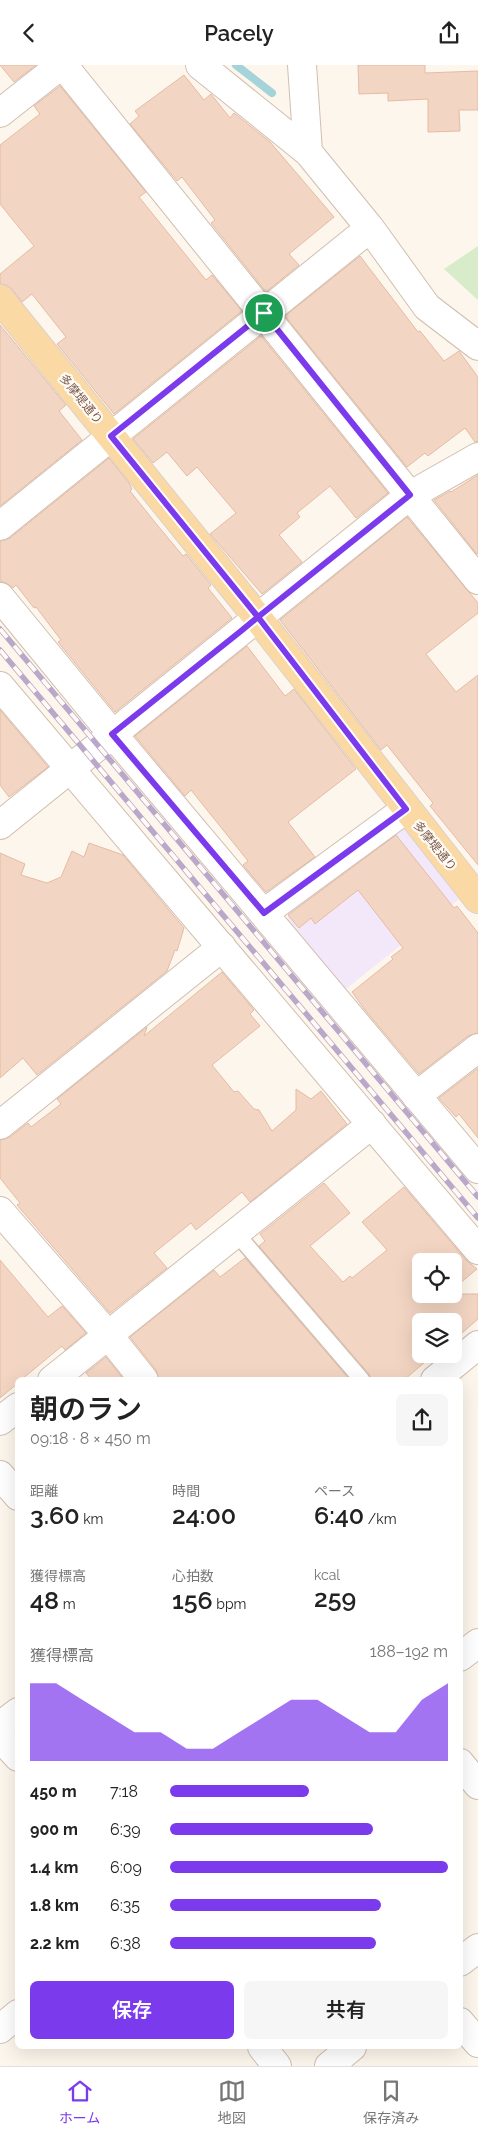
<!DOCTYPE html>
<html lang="ja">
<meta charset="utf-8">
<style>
:root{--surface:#fff;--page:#f6f6f6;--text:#222;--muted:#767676;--line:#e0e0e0;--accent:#7c3aed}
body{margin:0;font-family:Raleway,"Noto Sans JP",sans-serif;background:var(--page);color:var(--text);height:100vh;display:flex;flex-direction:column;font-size:19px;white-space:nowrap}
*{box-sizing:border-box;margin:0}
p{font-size:16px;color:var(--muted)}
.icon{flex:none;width:28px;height:28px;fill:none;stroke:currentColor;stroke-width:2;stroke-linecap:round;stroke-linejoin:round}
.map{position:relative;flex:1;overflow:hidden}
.side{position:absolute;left:15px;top:1312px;width:448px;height:672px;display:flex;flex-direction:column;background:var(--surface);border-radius:8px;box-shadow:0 5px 20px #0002}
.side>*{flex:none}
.fabs{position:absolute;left:412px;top:1188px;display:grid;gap:10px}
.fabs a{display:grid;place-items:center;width:50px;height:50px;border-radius:8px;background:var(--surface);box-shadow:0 5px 20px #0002;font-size:25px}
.pin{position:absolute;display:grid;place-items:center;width:42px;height:42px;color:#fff;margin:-21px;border:2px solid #fff;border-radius:50%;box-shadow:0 1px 5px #0007}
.round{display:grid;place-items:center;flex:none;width:52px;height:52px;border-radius:8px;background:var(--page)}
.headline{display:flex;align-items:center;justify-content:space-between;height:85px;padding:0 15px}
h1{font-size:28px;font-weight:600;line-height:38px}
.metrics{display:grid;grid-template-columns:repeat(3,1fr);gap:8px;height:85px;padding:5px 15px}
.metrics div{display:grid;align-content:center}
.metrics b{font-size:25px;font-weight:600}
.metrics small{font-size:14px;font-weight:400}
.metrics p{font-size:14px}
.chart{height:140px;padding:10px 15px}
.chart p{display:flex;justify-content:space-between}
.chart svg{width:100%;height:90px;margin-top:5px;fill:var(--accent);opacity:.7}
.action{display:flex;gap:10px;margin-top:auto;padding:10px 15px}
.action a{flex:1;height:58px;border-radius:8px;background:var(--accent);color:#fff;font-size:20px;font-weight:600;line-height:58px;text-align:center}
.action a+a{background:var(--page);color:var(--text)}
ul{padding:0 15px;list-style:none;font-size:16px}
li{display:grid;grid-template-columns:80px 60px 1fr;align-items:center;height:38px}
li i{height:12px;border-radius:6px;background:var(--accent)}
header{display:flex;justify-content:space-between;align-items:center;height:65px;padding:0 15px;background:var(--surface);font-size:22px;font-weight:600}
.menu{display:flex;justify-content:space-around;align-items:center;height:70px;border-top:1px solid var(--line);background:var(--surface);font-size:14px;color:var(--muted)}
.menu a{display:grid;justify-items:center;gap:2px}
.menu .selected{color:var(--accent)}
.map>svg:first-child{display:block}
</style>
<header><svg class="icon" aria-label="back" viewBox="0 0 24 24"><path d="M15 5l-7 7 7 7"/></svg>Pacely<svg class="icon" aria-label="share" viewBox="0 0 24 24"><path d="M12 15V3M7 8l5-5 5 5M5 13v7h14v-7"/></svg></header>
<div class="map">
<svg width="478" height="2001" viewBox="0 0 478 2001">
<rect width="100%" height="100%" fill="#fdf6ec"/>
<!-- education -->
<path fill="#f3e8fa" d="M403,759L459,834L342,927L285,859L294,838Z"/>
<!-- green -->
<path fill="#d8ecc9" d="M478,181V235L444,204Z"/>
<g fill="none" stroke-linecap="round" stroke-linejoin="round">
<!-- stream -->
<path stroke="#a5d3da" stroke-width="8" d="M236,0L272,28"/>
</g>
<!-- building -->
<path fill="#f3d5c3" stroke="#e6bba3" d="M0,0H36L14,17Z
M358,0H425V8L478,6V45H459L460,66L428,67V34L388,36V28L359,29Z
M184,10L204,35L211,29L230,53L234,48L270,77L334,152L289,189L299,200L266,227L211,158L215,155L182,112L177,116L130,59L139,51L135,46Z
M60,21L146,127L139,132L206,215L212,210L242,246L114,349L57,279L66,272L32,229L22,237L12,224L6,220L0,219V209L34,181L0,139V80L40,49L34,41Z
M360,191L418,267L420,266L444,296L459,286L478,312V376L475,377L465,363L428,391L425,388L407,402L285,251Z
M0,260L66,340L59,346L82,375L0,441Z
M261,271L388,428L356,453L330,421L297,448L300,452L279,470L302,497L262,529L210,469L236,448L197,402L187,411L167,387L153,398L133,374Z
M109,393L129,418L132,424L130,426L158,461L183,491L186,489L211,520L208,523L232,553L115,647L58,577L61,575L36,542L34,543L16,520L13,523L6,518L0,516V476L10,473Z
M478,410V488L477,489L434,435L450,426L451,427Z
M407,452L478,538V548L426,589L456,627L478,610V800L430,741L433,738L387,680L381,685L280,555Z
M247,581L285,631L294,624L356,704L288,757L315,792L266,827L243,800L248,796L191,725L185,731L135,671Z
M0,645L48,702L9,732L0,720Z
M396,770L454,843L457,841L478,868V968L468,971L419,1009L365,945L352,927L393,894L391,892L403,883L358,825L315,859L311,853L299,863L288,850Z
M89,778L123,790L173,850L184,863L177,886L175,885L167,906L37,1010L23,993L0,1013V788L25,799L21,810L47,818L61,812L72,786L84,792Z
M222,907L254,945L250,949L260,961L212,1000L234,1027L238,1026L254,1044L259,1045L272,1066L296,1045V1024L311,1034L321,1026L347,1059L250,1137L242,1127L196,1165L191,1158L154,1188L167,1203L110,1248L17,1140L20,1138L0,1113V1075L10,1072L28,1058L31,1062L61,1039L57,1034L147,962L144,971Z
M478,1003V1073L459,1049L456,1052L439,1033Z
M324,1118L350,1148L310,1181L343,1217L350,1211L352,1213L387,1185L362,1157L404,1122L466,1195L477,1204L454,1223V1196H421V1229H478V1254L454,1275V1256H421V1289H438L434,1292L432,1291L404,1315H371L369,1309L259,1181L265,1176L260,1169Z
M245,1193L350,1315H159L156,1305L130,1272L214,1205L220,1212Z
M0,1195L48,1252L62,1241L86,1268L65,1285L62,1281L21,1315H18V1318L0,1333Z
M106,1292L124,1315H92L86,1308Z"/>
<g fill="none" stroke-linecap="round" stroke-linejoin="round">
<!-- service casing -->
<g stroke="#d1beb0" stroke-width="18">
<path id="service" d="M236,1168L362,1315"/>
</g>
<!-- minor casing -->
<g stroke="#d1beb0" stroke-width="30">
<path id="minor" d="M63,0L478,515
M200,0L308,87L370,163L427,242L478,281
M302,0L308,87
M0,48L61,0
M0,461L370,163
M0,532L105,660L478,1104
M0,621L478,1185
M0,760L409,431L478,392
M264,848L406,744
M416,1031L478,983
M0,1060L222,882
M0,1146L109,1271L144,1315
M52,1315L372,1059
M435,1315L478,1280
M0,1356L18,1342
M0,1410L18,1431
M460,1592L478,1578
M0,1661L18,1647
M0,1672L18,1692
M460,1698L478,1720
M460,1897L478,1883
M460,1957L478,1978
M0,1964L18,1949
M262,1982L277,2001
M329,2001L352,1982"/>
</g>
<!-- primary casing -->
<g stroke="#dad1cd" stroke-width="30">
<path id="primary" d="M0,234L246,538L478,834"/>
</g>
<!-- service -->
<use href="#service" stroke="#fff" stroke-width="15"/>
<!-- minor -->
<use href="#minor" stroke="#fff" stroke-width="28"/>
<!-- primary -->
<use href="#primary" stroke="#fbd9a5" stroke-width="28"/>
<!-- rail casing -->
<g stroke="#b9a8c9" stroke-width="5.5">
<path id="rail" d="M0,564L478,1132
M0,585L478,1153"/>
</g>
<!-- rail -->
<use href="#rail" stroke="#fffaf3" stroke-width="4" stroke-dasharray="11" stroke-linecap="butt"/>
</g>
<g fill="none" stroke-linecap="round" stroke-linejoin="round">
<!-- route casing -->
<g stroke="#fff" stroke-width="10">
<path id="route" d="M264,248L410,430L258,552L241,566L112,669L264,848L406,744L258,552L111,371L264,248"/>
</g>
<!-- route -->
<use href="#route" stroke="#7c3aed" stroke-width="6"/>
</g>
<g text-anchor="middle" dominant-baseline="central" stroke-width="4.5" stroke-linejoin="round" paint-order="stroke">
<!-- street labels -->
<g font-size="12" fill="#7a5c4d" stroke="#fffaf3">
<text transform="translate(81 334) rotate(51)">多摩堤通り</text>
<text transform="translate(435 781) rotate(51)">多摩堤通り</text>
</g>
</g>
</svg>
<div class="fabs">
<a><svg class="icon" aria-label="locate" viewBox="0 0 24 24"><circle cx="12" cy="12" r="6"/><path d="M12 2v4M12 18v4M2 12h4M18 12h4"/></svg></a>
<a><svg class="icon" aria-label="layers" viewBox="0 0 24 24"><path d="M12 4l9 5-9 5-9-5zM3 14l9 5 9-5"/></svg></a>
</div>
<div class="pin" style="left:264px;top:248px;background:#1e9e55"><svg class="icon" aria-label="arrive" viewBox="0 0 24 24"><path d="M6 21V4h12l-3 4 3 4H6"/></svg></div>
<section class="side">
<div class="headline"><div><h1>朝のラン</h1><p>09:18 · 8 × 450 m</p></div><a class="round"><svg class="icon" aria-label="share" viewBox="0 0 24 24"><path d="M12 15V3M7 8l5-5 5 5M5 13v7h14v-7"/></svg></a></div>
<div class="metrics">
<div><p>距離</p><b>3.60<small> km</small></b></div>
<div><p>時間</p><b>24:00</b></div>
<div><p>ペース</p><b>6:40<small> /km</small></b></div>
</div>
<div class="metrics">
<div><p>獲得標高</p><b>48<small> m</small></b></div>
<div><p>心拍数</p><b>156<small> bpm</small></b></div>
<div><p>kcal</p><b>259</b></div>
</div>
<div class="chart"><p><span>獲得標高</span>188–192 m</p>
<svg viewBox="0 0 160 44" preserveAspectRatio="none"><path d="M0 44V6L10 6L20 14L30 22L40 30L50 30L60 38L70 38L80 30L90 22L100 14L110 14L120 22L130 30L140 30L150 14L160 6V44z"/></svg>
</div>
<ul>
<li><b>450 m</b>7:18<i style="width:50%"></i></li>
<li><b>900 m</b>6:39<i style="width:73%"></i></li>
<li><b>1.4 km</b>6:09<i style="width:100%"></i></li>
<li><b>1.8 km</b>6:35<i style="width:76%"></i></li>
<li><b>2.2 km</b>6:38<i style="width:74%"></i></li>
</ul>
<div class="action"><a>保存</a><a>共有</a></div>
</section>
</div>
<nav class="menu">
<a class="selected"><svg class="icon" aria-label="home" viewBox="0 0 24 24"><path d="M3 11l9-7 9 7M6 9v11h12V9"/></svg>ホーム</a>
<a><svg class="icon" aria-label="map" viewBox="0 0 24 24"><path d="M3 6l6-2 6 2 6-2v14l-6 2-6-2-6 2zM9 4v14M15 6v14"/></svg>地図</a>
<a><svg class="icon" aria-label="saved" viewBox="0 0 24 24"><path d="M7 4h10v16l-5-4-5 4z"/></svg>保存済み</a>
</nav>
